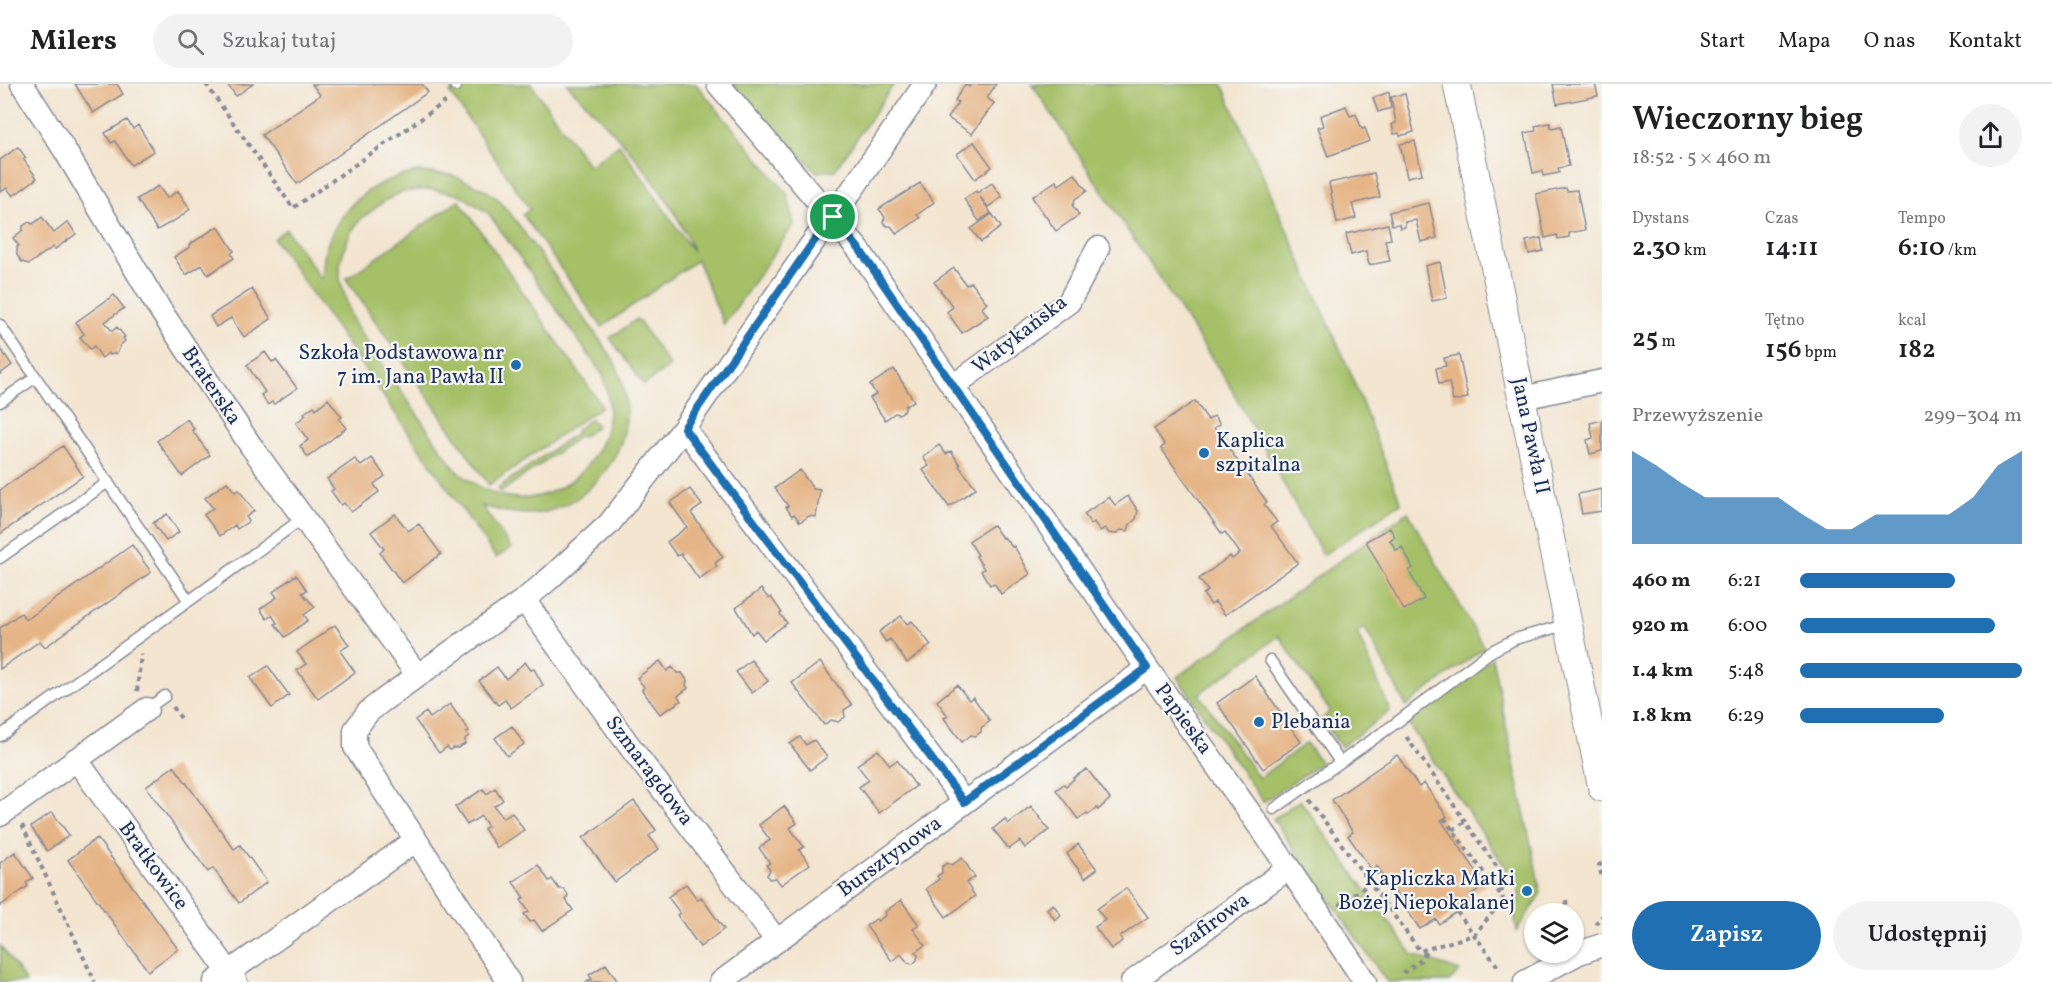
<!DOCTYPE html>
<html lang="pl">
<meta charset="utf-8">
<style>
:root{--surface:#fff;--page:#f2f2f2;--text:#202124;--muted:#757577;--line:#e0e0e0;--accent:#1f6fb2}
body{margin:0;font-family:Vollkorn,serif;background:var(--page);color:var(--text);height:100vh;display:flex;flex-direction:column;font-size:22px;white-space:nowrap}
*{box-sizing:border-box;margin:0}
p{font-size:20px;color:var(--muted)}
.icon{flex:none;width:33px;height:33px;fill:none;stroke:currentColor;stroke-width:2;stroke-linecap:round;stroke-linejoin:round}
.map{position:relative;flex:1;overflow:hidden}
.sheet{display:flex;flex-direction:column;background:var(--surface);width:450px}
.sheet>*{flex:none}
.controls{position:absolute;left:1524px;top:819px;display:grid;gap:12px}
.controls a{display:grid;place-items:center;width:60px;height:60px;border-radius:50%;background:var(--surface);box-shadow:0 2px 4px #0004;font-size:30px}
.pin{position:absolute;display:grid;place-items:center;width:51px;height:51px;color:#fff;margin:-26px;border:3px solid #fff;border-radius:50%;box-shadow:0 2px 6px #0007}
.round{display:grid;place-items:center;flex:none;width:63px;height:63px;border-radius:32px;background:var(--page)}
.head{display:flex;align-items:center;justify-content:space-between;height:102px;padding:0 30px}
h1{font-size:33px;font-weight:600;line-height:45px}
.stats{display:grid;grid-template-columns:repeat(3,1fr);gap:9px;height:102px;padding:6px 30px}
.stats div{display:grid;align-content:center}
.stats b{font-size:26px;font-weight:600}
.stats small{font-size:16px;font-weight:400}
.stats p{font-size:16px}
.chart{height:168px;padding:12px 30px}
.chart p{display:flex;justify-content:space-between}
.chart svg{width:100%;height:108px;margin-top:6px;fill:var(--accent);opacity:.7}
.button{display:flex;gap:12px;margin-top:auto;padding:12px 30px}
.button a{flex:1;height:69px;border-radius:36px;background:var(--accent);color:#fff;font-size:24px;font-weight:600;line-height:69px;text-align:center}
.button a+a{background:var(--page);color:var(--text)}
ul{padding:0 30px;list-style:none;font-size:20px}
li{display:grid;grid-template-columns:96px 72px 1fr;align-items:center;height:45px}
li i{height:15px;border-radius:8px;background:var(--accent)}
header{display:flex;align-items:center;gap:36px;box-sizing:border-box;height:84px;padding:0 30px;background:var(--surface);border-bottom:2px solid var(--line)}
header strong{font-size:28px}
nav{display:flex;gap:33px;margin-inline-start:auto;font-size:21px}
.search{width:420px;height:54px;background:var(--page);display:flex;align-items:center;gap:15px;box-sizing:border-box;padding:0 21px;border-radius:33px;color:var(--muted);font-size:22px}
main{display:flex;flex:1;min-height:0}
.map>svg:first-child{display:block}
</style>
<header>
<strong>Milers</strong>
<div class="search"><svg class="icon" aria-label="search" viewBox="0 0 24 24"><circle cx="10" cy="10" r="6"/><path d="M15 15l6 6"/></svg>Szukaj tutaj</div>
<nav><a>Start</a><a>Mapa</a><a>O nas</a><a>Kontakt</a></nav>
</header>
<main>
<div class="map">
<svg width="1602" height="898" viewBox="0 0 1602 898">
<rect width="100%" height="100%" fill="#f6f6f2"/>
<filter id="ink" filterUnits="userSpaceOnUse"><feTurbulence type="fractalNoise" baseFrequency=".0167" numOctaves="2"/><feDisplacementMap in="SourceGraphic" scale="12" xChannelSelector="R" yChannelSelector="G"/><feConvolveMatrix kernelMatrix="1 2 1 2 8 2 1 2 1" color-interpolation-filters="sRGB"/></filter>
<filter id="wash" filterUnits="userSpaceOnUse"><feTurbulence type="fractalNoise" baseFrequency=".008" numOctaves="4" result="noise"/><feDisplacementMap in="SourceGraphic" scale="24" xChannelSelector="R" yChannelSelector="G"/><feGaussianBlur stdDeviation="1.35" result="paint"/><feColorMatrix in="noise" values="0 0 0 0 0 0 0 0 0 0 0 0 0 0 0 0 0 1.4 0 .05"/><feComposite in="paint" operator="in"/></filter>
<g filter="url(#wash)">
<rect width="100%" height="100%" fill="#f3e5d0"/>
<!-- green -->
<path fill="#a6c067" stroke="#607862" stroke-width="1.5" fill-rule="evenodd" d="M462,0H531L589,82L619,60L693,167C688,151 679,136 670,121C640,74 605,39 567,0H696L787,109L794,140L724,241L697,176L602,243L523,131L530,125L450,9Z
M731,0H894L835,86L817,88Z
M1032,0H1222L1348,283L1401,419L1323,471L1228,299Z
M419,88L452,91L482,104L497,114L516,137L611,272C621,289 626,308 626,329C626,374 588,418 545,428C524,433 502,427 482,422L511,464L496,474L274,155L286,145L322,196C323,187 323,177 325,168C338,122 373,95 419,88ZM430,105L461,111L489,130L603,291C605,301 609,312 609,323C609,375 560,422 508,413C488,410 470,398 455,385L356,242L350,230L340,195V180L345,162L351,148L360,136L386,116L402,108Z
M459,116L602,322L489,401L346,195Z
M637,235L670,282L644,301L610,254Z
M591,335L597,342L582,353L580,352L501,408L498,404L577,348L576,346Z
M1408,428L1484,564L1406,622L1365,544L1357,548L1390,627L1341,663L1322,636L1330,627L1279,552L1199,610L1259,694L1306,659L1321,679L1263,718L1177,593Z
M1492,574L1541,809L1517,847L1514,829L1519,815L1518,802L1407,638Z
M1300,716L1413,871L1460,887L1449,898H1387L1273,735Z
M1,862L26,898H0Z"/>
<g id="blocks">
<!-- building -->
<path fill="#e6b587" d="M75,0H117L123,10L93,29Z
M227,0H253L236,12Z
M312,0H422L428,8L297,100L262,51L320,11Z
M965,0L969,3L971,0H996L987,14L994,19L972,50L948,34L958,18L955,16Z
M1553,0H1595L1598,12L1557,20Z
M1389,8L1391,24L1378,28L1373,14Z
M1405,10L1414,48L1400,52L1399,49L1394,50L1392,40L1396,39L1391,13Z
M1346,22L1350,32L1356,30L1362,45L1365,44L1370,57L1328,72L1317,44L1323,42L1320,32Z
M127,36L133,45L138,41L154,67L131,81L115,57L111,59L105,49Z
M1550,39L1551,44L1561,42L1569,82L1558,84L1559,89L1543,92L1542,87L1533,89L1525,49L1536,47L1535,42Z
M1415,57L1422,90L1407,93L1400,60Z
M974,58L992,83L975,95L957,70Z
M18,63L26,74L23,75L37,94L13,112L7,104L1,108L0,106V76Z
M1374,89L1380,113L1352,120L1356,134L1337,139L1329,99Z
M1075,90L1087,107L1075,115L1073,122L1079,131L1056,147L1032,113L1056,97L1059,101Z
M920,99L934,118L917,131L920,134L897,150L891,142H887L883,138L885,133L879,125Z
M992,99L1002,113L988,123L980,113L991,129L979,137L964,115L976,107L977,109Z
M158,102L167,114L178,107L190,125L179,134L157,146L137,115Z
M1566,104L1567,107L1577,106L1585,146L1569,149V153L1558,155L1557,151L1545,154L1536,110Z
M1429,119L1437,154L1421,158L1416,136L1405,138V143L1400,144L1399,140L1392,141L1389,128Z
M992,130L1001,143L981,158L971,145Z
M42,133L54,149L68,138L76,150L55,165L53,163L29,180L22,178L17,171V163L19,162L13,154L23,146V142L29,138L33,140Z
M1388,140L1391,155L1385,156L1390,177L1369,181L1366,167L1351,171L1346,150Z
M218,142L234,167L231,170L234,174L208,191L202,181L186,191L174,173L190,163L189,161Z
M1541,154L1543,167L1529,170L1526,157Z
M1440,178L1447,214L1432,217L1425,182Z
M954,184L966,201L971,198L987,219L982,224L988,232L962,249L947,228L953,223L934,198Z
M252,205L271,235L244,253L231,234L216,243L210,232Z
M114,211L124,224L105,238L112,247L117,243L125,253L123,254L125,257L119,262L120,263L117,269L110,271L108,269L102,274L94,262L90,265L80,253L84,250L76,238Z
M0,264L12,281L0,290Z
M265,268L272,278L276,276L297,304L274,320L272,318L268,321L261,311L265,308L247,281Z
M1459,271L1468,314L1453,317L1449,298L1439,300L1436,284L1446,282L1444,274Z
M894,285L914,317L905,322V326L899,330L895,329L885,336L870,314L876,310L870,301Z
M328,315L342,333L339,335L346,344L308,373L300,362L308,356L296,339L306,331L304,329L314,322L316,325Z
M1195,317L1208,336L1214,332L1220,340L1214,344L1267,418L1264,421L1277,438L1271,442L1298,479L1225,531L1215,518L1211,521L1203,510L1208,507L1199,495L1230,472L1232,475L1240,469L1225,448L1222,450L1161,364L1165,361L1154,345Z
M187,335L194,345L192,346L210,371L182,392L157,357Z
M1602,336V367L1590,370L1587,356L1593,354L1590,339Z
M939,361L946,370L951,367L960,381L959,382L976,404L949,423L923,386L929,382L923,373Z
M63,362L83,392L0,450V406Z
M372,374L385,392L374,400L379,408L351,428L344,419L341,421L331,407L334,405L327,395L355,375L361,382Z
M800,386L813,405L820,406L816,433L809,432L800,438L794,430L792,432L786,423L788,422L775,404Z
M227,398L235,408L239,406L254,427L246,433L249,437L237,445L235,441L220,452L204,431L213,424L205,414Z
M690,405L702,421L691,429L723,473L715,479L717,482L699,495L681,470L677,472L667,458L687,443L670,419Z
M1602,405V427L1582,430L1578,410Z
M1128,412L1138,427L1136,435L1130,440L1128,447L1121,446L1115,450L1109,449L1105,444L1100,447L1094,438L1091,440L1084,430L1109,413L1115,421Z
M167,430L179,448L166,457L153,439Z
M395,430L408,447L419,440L441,470L402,499L380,469L384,465L371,448Z
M993,441L1002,454L1004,453L1012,463L1014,462L1030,490L1001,510L994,499L990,501L981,487L984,485L976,472L978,471L969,457Z
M1390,444L1395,453L1390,456L1396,466L1402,463L1413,484L1409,487L1424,515L1404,526L1366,457Z
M132,461L151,488L45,563L40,557L0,585V544L21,529L26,536Z
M296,491L307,506L302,509L315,523L304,531L308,536L285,553L275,540L277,539L272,531L267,535L260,525L277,513L273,508Z
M761,505L769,515L771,513L782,529L780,530L787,539L764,556L756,546L752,550L736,524Z
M901,532L907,540L912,537L931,561L907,579L890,555L886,558L879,548Z
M335,541L349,561L340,567L355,588L318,615L297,586L306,580L297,568Z
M751,576L768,597L752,609L736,588Z
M660,577L667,587L672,583L677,589H682L687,596L686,601L688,604L678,612L681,617L660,630L642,606L644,603L637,594Z
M525,578L531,586L534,585L543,601L511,624L505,616L498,621L479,597L497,583L506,595Z
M820,578L852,621L844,626L845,633L838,638L831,636L824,641L792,599Z
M268,582L289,611L272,624L250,594Z
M1255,592L1301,658L1263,685L1217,619Z
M957,601L969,616L973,613L990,637L981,644V648L975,652L971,651L962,658L944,634L948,632L937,617Z
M450,620L469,647L466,649L469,652L465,655V660L458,664H453L450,666L447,663L439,669L415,636L426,628L430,634Z
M512,642L524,660L507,672L495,654Z
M800,653L806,661L814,656L827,673L810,686L790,660Z
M878,666L890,681L897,676L916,702L879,729L859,703L869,696L857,681Z
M1397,671L1419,703L1424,699L1447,733L1441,736L1486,801L1470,811L1474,816L1439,840L1436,835L1420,845L1377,782L1372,786L1348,752L1353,748L1332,716Z
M174,682L234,765L240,761L267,798L239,819L213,784L208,788L146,703Z
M1087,685L1110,715L1098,726L1097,724L1088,731L1087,729L1078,735L1056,706L1064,700L1066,702L1074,695L1073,694Z
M495,704L503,716L494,722L503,734L512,728L524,746L497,764L484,745L488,742L481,732L467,741L455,723L483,705L487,710Z
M634,717L656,746L649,752L659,765L615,798L583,754Z
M784,722L797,739L790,744L804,763L799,766L810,780L781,801L776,794L769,795L767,791L770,786L766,781L770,779L759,764L770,756L759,741Z
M1031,722L1049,746L1025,764L1020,757L1009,765L993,745L1005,735L1008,740Z
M52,728L69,751L47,767L31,743Z
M97,754L178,865L148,887L68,776Z
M1078,760L1097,785L1085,794L1067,770Z
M15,768L33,794L26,799L28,802L0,822V779Z
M962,774L975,793L966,799L975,812L946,833L926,805L939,795L937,792L942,789V782L947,779L952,781Z
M538,781L549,797L552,795L559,805H564L568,811L566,816L573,826L542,847L534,836L530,838L524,830L529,828L521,816L524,814L513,798Z
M686,800L698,816L701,813L724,845L700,863L677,831L680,829L668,813Z
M1126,804L1148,833L1120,853L1122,857L1111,865L1095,843L1105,836L1097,825Z
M901,816L919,841L913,845L925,861L915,868L918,871L917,876L913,880L908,879L901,870L892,877L866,842L876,835L878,837L886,831L885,828Z
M1053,820L1061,831L1055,836L1047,825Z
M606,880L618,898H587L592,895L589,891Z"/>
</g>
</g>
<g filter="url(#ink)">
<use href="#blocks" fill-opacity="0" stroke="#878a97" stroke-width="1.5"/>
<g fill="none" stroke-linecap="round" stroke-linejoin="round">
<!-- service casing -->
<g stroke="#878a97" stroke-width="13">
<path id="service" d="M454,0L456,2
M0,241L189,517L0,652
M0,318L36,293
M0,474L108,398
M189,517L303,434
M1270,576L1340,678
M147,625L165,612
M1274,725L1396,639L1490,568L1515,555L1568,540"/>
</g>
<!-- minor casing -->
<g stroke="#878a97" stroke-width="25">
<path id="minor" d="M22,0L64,65L155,218L251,362L418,592
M718,0L859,166L1147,584L1289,784L1365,898
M953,302L1069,218L1098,164
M1522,314L1602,297
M684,344L964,718
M524,516L631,664L777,857
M76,675L236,898
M0,731L147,625
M215,898L415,757
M509,898L355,663V646L368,628L382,617L524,516L548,496L609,440L684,344L811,161L852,106L925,0
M721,898L1147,584
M1132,898L1289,784
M1525,898L1579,869L1602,861"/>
</g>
<!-- tertiary casing -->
<g stroke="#878a97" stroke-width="29">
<path id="tertiary" d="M1457,0L1602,704"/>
</g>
<!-- path -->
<path stroke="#878a97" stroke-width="4" stroke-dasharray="4.5 4.5" stroke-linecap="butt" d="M206,0L293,124L448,16
M137,607L141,570
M173,623L183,637
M1309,716L1420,867L1474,851L1503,816L1499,786L1405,651
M1444,734L1503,815
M22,741L95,898
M1453,746L1466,737
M1602,780L1599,781L1602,794
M1372,802L1382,795L1374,784
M1566,816L1568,830
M1339,821L1370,799
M1457,828L1499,884
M1595,840L1602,832
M1403,889L1421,876L1427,866"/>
<!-- service -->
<use href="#service" stroke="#fff" stroke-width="10"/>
<!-- minor -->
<use href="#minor" stroke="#fff" stroke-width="22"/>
<!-- tertiary -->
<use href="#tertiary" stroke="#fff" stroke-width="27"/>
</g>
</g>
<g fill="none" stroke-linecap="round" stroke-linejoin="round" filter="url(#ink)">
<!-- route casing -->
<g stroke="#fff" stroke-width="12">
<path id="route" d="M833,133L860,166L1147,584L964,718L684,344L811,161Z"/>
</g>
<!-- route -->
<use href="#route" stroke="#1f6fb2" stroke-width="8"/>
</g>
<!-- markers -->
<g fill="#1f6fb2" stroke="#f6f6f2" stroke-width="2">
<circle cx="516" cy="281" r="6"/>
<circle cx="1204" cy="369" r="6"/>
<circle cx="1259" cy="638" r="6"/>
<circle cx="1527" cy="807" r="6"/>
</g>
<g text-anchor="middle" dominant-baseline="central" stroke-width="4.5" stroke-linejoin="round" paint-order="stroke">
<!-- street labels -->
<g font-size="21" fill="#1b2f5e" stroke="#f6f6f2">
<text transform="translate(1020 251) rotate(-38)">Watykańska</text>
<text transform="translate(211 302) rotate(56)">Braterska</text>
<text transform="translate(1530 352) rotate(78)">Jana Pawła II</text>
<text transform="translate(1183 635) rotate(54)">Papieska</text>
<text transform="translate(649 687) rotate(53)">Szmaragdowa</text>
<text transform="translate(890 773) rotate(-36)">Bursztynowa</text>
<text transform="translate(153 782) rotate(54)">Bratkowice</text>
<text transform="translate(1210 841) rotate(-36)">Szafirowa</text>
</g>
<!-- poi labels -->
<g font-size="21" fill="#1b2f5e" stroke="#f6f6f2" text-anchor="end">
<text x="504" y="269">Szkoła Podstawowa nr<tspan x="504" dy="24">7 im. Jana Pawła II</tspan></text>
<text x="1216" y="357" text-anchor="start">Kaplica<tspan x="1216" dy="24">szpitalna</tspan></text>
<text x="1271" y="638" text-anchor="start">Plebania</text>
<text x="1515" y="795">Kapliczka Matki<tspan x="1515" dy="24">Bożej Niepokalanej</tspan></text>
</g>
</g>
</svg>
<div class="controls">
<a><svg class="icon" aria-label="layers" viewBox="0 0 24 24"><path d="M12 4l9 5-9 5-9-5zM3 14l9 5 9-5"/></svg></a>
</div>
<div class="pin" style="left:833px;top:133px;background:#1e9e55"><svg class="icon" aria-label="arrive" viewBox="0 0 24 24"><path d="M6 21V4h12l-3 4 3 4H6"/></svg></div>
</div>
<section class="sheet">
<div class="head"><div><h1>Wieczorny bieg</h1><p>18:52 · 5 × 460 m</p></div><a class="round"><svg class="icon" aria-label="share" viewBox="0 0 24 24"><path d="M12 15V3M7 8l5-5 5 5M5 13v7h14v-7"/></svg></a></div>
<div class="stats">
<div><p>Dystans</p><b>2.30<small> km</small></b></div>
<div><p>Czas</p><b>14:11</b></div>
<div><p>Tempo</p><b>6:10<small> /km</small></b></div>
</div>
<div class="stats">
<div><b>25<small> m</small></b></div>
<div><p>Tętno</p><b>156<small> bpm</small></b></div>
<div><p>kcal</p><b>182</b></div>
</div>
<div class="chart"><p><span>Przewyższenie</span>299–304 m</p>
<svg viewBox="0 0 160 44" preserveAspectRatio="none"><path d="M0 44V6L10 12L20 19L30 25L40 25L50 25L60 25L70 32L80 38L90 38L100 32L110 32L120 32L130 32L140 25L150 12L160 6V44z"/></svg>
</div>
<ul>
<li><b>460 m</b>6:21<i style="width:70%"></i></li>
<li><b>920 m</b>6:00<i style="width:88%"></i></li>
<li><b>1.4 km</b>5:48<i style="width:100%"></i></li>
<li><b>1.8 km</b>6:29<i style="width:65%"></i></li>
</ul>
<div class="button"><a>Zapisz</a><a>Udostępnij</a></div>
</section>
</main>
